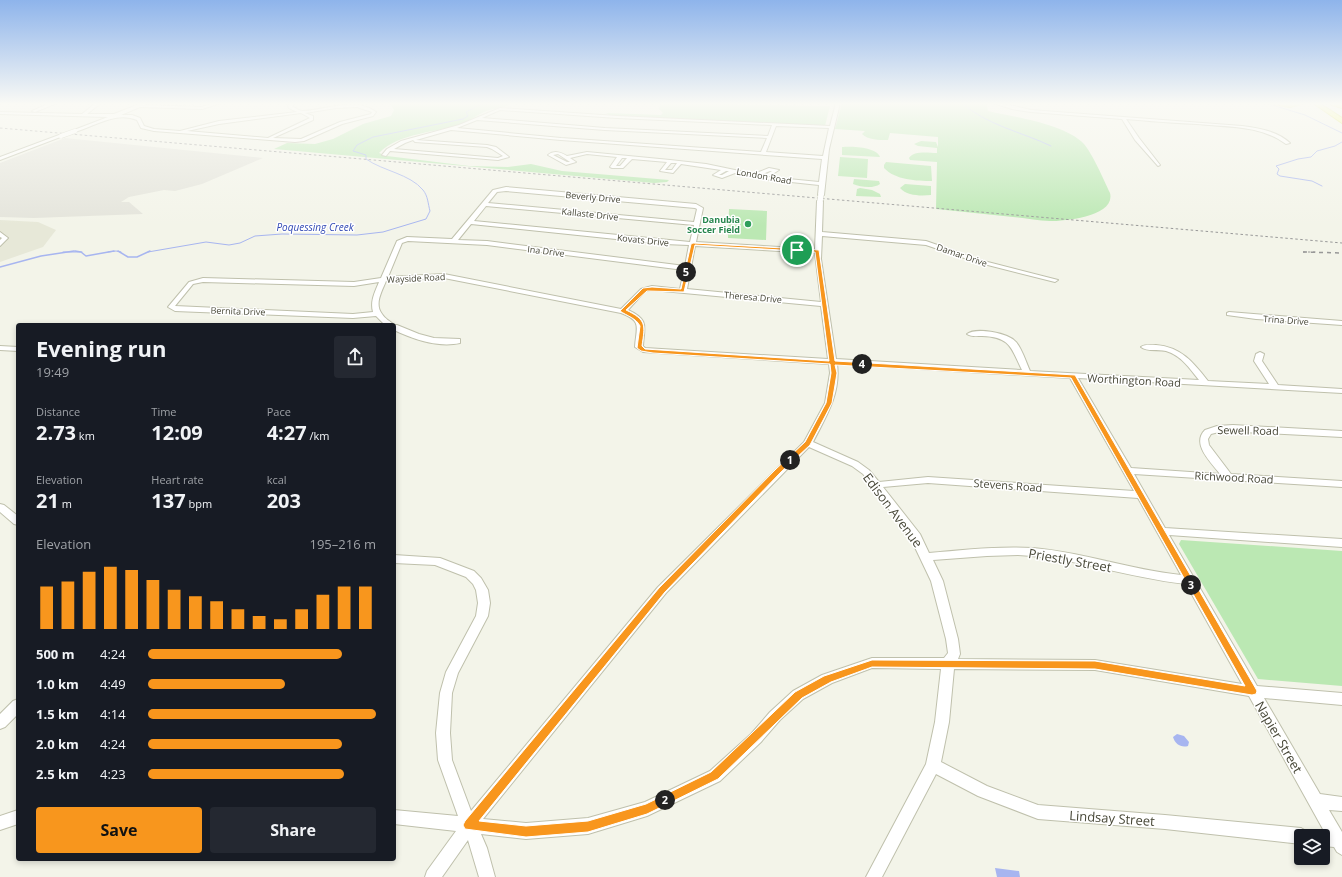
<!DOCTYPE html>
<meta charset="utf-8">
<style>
:root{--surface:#171b24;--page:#242831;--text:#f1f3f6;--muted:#9ea1a6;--accent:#f8961d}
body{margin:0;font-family:"Open Sans",sans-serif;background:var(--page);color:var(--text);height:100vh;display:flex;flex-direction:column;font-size:15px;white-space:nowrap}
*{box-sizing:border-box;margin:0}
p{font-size:13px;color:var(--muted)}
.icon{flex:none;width:22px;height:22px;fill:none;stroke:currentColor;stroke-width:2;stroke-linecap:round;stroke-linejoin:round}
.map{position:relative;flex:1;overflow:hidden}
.sheet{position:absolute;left:16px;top:323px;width:380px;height:538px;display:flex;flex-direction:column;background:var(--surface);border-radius:4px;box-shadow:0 2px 6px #0003}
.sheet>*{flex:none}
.fabs{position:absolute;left:1294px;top:829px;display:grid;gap:8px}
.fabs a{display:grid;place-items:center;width:36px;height:36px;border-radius:4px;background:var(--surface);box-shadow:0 2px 6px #0003;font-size:20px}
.pin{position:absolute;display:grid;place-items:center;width:34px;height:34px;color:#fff;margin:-17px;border:2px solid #fff;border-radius:50%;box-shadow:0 1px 4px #0007}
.km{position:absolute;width:20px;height:20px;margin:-10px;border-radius:50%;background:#222;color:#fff;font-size:11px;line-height:20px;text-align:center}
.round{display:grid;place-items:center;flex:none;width:42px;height:42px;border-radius:4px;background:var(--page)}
.headline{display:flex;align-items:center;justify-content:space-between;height:68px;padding:0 20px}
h1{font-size:22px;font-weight:700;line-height:30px}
.stats{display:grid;grid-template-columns:repeat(3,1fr);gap:6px;height:68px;padding:4px 20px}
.stats div{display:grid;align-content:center}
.stats b{font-size:20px;font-weight:700}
.stats small{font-size:11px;font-weight:400}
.stats p{font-size:11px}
.chart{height:112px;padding:8px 20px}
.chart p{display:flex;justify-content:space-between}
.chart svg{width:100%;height:72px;margin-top:4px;stroke:var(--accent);stroke-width:6}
.button{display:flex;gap:8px;margin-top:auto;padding:8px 20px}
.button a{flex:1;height:46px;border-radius:4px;background:var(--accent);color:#111;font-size:16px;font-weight:700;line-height:46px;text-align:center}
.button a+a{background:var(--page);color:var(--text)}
ul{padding:0 20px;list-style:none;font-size:13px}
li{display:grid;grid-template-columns:64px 48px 1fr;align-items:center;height:30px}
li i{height:10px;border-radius:5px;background:var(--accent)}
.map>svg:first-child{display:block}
</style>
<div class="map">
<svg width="1342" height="877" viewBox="0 0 1342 877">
<rect width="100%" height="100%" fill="#f3f4e9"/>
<!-- residential -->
<path fill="#e7e8d8" d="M0,220L38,222L56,230L43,247L0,262Z"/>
<!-- industrial -->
<path fill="#e4e4db" d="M65,138L263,158L202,184L175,191L164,190L129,197L121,202H129L143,214L34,218L0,217V163Z"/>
<!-- green -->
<path fill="#bbe8b3" d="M390,103H513C505,108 497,108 489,110C480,113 472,119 464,123C437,133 400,132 379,153L387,156L469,166L508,167L531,164L562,171L669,180L667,182L654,183L274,149L287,143L315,144L333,139L363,124L391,116L394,110Z
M668,103L830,106L825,126L611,116L606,113L661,115L663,113L659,109L660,105Z
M842,103H986L988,111C1014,117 1065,124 1084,144C1092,153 1104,180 1110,193C1116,216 1065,221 1050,221C1038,221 1025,218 1013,217C987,214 962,212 936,209L937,162L910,160L909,158C914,150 929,153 937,153V148L918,146L914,144L921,141L936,142L938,147V137L890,133L888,140C879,140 868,140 862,134L865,131L835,129Z
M842,147C851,146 877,147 880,157L842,155Z
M840,157L868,159L867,178L838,176Z
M886,162L931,166L932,181C917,181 895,180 884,168V165Z
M854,179L879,181L880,184C873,189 861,187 853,184Z
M905,184L931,186V195C921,196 907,196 900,188Z
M860,188L872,190L880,194L881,197L856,196L857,189Z
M729,209L767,211L766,240L728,238Z
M1181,540L1342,551V686L1258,679L1179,544Z"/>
<!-- water -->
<path fill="#a7b5f0" d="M1177,734L1184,736L1189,742L1188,746C1181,748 1175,744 1173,737Z
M995,868L1019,871L1020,877H997Z"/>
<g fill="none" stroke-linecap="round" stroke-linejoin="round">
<!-- stream-far1 -->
<path stroke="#a7b5f0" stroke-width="1" d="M962,103C986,125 1022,132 1051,146
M1269,104L1305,115L1342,133
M1322,186L1312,181L1280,176L1277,174L1279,169L1276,166L1298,159L1311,157L1317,151L1335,146L1342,142
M63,252H82
M108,252L116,251L121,252
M148,252L206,242L229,245L240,243L255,236L282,234L357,235L383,232L426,219L430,211C428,204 428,196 423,190C410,174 383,171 366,159V155L353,151L357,145L373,137L463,119L468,116L466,112L483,103"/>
<!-- stream -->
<path stroke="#a7b5f0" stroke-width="1.5" d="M75,251L81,252L86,256L114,251
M118,251L128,257H137L150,251
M0,267L41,256L74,251"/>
<!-- minor casing -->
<g stroke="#bfc0ac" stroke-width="2">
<path id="minor" d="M50,103H57L35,112L32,111Z
M96,103H101L87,114H114L142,103H146L145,105L202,107L213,103H221L202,109L140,107L121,115H132L140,118L144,126L154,129L180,131L219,121L297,112L289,108L288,106L290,103H295L292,106C295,108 300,111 303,111C326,110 356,96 376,112L373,116L342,124L304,141L295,142L154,131L141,128L137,120C116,111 95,126 75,132L74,130L108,117L0,114V112L82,114ZM357,107L372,112L371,114L340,122L301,139L273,138L313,120V116L305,113L336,108ZM301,113L310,118L268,138L187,131L219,124Z
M836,103H840L829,149L824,195L821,197L818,195L819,185L763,179L735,173L722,178L713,175L721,170L681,164L673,173L660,171L667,162L632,159L623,168H612L610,167L617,157L587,154L570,158L576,162L566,165L548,155C554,150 560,152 567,156L587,152L670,160L706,164L754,174L769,168L779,170L768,177L819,182L822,159L561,140L451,130L416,140L487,145L496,147L509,157L498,160L390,151L386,156L382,155L387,149L401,141L459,125L500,108L617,116L830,126ZM500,110L617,118L772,125L768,136L605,128L482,118ZM477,120L605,130L767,138L761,152L561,138L457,128ZM776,126L829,128L823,156L766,152ZM413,140L415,142L487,147L492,149L503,156L498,158L394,149L405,143ZM558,154L570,162H567L553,155ZM622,158H627L620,166H616ZM671,163H677L672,170H665ZM726,171H729L722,175H719ZM770,171H772L763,176L760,175Z
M993,103H1001L1031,110L1242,126C1258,128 1277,131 1290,143L1286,144C1261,125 1227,127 1197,124C1173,123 1150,121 1126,119L1139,138L1160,165L1158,166L1135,140L1122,119L1031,112L1012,109Z
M59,135L63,136L0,160V157Z
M506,187L696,204L703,208L696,242L815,249L817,201L820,199L823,201L822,232L926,241L980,260L1058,280L1055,282L976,262L926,245L822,236L821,259L836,359L1022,370C1011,348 1011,337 982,336C977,336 971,337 967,334C976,327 1009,333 1016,342C1022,349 1026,362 1030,371L1199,380C1190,369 1181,355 1166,351C1158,349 1147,352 1141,347C1145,344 1151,345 1156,345C1181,347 1193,362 1208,381L1269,384L1254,361L1256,354L1260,352L1264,354L1262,361L1278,385L1342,389V393L1078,378L1131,468L1220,474C1211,462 1191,444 1205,430L1217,426L1233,425L1342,431V437L1223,431L1211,434L1208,439L1209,445L1231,474L1342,481V487L1134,474L1165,528L1342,539V547L1169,535L1257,686L1342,693V705L1264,698L1320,794L1342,797V811L1329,810L1342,832V855L1337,852L1334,847L1323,846V836H1316L1318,833L1324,831L1249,696L1095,670L954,669L949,722L941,762L987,786L1038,805L1165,815L1301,828L1306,831L1309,836H1301V844L1165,829L1038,819L978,796L936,774L882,877H866L926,764L935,722L941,669L872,668L832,683L803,699L780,720L761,742L720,781L647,816L588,834L526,839L481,834L487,848L495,877H479L468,840L442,877H425L427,871L456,831L394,824V810L458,816L438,760L436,733L440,693L446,672L476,616L478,603L476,590L473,584L466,577L435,565L394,563V555L440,558L474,571L481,578L488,590L490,603L488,616L458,673L452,693L450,733L452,760L471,811L658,587L804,442L825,403L830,373L829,364L643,352L635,347C636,328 643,321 621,313L444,278L386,281C382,291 374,304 382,314C385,319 390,321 394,325H397L419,334L434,338L460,339V343C438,348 413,339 394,330V325H385L376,316L353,318L175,311L168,307L189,282L203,278L354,282L381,278L397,241L407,237L452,239L493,190ZM506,191L695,208L697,209L694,222L488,203L497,192ZM486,206L694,225L690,242L474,221ZM471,224L664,244L689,245L685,266L487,241L458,240ZM408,241L487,245L684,270L680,289L652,286L641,289L621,309L444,274L388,277L402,243ZM695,246L815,253L821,302L687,289ZM203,282L354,286L379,282C375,292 370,301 373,312L353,314L175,306L193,284ZM652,290L821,306L828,359L645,348L643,346C644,327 650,320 628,310L645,291ZM837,364L1070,378L1134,491L928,477L879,482L869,470L858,462L813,442C826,417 841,393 837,364ZM809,447L852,466L863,474L911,539L931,581L946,639L948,653L944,658H872L822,675L793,691L770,712L751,734L710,771L645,802L588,818L526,823L483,819L666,593ZM928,483L1138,498L1181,575C1131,570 1083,552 1033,548C998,546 963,550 929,553L920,534L883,487ZM1018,555C1075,558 1129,578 1186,584L1242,684L1095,660L958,659L960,654L958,639L943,581L933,560L987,556Z
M0,232L8,238L0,246V240L2,238L0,237Z
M1229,312L1342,321V325L1256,319L1227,315V313Z
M0,346L18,347V351L0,350Z
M0,504L4,505L18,516V525L14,524L0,512Z
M18,699V714L5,727L0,729V714L13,701Z
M18,810V824L0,830V816Z"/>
</g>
<!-- highway casing -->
<g stroke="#d7dc3c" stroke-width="2">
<path id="highway" d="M1268,103H1305L1290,107Z
M1313,103H1319L1342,118V123Z
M1329,103L1342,104V108L1329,104Z"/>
</g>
<!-- minor -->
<use href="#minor" fill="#fff" fill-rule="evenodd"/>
<!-- highway -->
<use href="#highway" fill="#f2fc6d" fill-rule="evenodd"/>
<!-- rail-far1 -->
<path stroke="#989898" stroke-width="1" stroke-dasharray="2.5 2.5" stroke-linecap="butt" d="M0,128L1342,243
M1303,252H1316"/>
<!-- rail -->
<path stroke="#989898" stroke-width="1.5" stroke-dasharray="4 4" stroke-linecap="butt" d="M1303,252L1342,253"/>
<!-- minor-bridge-far1 casing -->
<g stroke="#bfc0ac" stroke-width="5.5" stroke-linecap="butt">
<path id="minor-bridge-far1" d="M61,136L75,131"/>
</g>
<!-- minor-bridge casing -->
<g stroke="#bfc0ac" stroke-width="6" stroke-linecap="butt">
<path id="minor-bridge" d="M820,201L821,195"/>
</g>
<!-- minor-bridge-far1 -->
<use href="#minor-bridge-far1" stroke="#fff" stroke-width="4.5"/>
<!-- minor-bridge -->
<use href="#minor-bridge" stroke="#fff" stroke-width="5.5"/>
</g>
<!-- sky -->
<linearGradient id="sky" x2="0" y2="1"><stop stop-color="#8eb4eb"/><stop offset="0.46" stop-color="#fafaf5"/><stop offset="1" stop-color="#fafaf5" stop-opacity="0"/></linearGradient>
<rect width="1342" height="226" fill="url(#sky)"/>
<!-- route -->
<path fill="#f8961d" stroke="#fff" fill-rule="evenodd" d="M693,243L819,250L835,361L1075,375L1256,689L1257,691L1256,694L1252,695L1095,669L872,667L831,682L802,698L718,779L647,814L588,832L526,837L465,829L463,825L465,821L659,588L776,469L805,442L826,403L831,373L830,364L653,353L641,351L637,348L640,326C636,318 627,316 620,311L643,288L652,287L681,289L691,244ZM695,245L815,252L829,361L645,349L642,346C645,325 647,320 626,310L647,291L684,292ZM835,365L1071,378L1245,686L1095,661L872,660L824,676L795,692L711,772L646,804L588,821L526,826L479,821L665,592L781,472L810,445L832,403L837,373Z"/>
<!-- markers -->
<circle fill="#2e9e5b" stroke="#fff" stroke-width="1.5" cx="748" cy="224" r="4"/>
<g text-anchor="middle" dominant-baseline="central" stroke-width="3" stroke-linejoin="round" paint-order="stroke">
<!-- far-street labels -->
<g font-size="9" fill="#484838" stroke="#fff">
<text transform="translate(764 176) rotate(10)">London Road</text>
<text transform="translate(593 197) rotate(5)">Beverly Drive</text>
<text transform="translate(590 214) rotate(6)">Kallaste Drive</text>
<text transform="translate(643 240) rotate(6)">Kovats Drive</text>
<text transform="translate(546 251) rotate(7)">Ina Drive</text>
<text transform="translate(962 255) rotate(19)">Damar Drive</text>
<text transform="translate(416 278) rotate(-3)">Wayside Road</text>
<text transform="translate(753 297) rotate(5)">Theresa Drive</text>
<text transform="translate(238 311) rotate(2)">Bernita Drive</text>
<text transform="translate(1286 320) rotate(4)">Trina Drive</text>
</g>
<!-- far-leisure labels -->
<g font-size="9" font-weight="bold" fill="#27864d" stroke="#fff" text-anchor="end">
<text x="740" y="219">Danubia<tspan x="740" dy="10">Soccer Field</tspan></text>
</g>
<!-- far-water labels -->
<g font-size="10" font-style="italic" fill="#3148b4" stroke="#fff">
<text x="315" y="227">Poquessing Creek</text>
</g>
<!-- street labels -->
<g font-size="11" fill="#484838" stroke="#fff">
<text transform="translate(1134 380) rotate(3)">Worthington Road</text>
<text transform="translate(1248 430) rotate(1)">Sewell Road</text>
<text transform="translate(1234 477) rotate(3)">Richwood Road</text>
<text transform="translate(1008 485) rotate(4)">Stevens Road</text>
</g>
<!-- near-street labels -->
<g font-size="13" fill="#484838" stroke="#fff">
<text transform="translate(893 510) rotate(53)">Edison Avenue</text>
<text transform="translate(1070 560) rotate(10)">Priestly Street</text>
<text transform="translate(1279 737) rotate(60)">Napier Street</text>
<text transform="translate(1112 818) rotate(4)">Lindsay Street</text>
</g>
</g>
</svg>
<div class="fabs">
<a><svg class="icon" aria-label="layers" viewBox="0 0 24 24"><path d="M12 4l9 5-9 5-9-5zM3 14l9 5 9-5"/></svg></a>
</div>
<div class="pin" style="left:797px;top:250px;background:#1e9e55"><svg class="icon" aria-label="arrive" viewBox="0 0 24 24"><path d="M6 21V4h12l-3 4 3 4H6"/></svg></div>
<b class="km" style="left:790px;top:460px">1</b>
<b class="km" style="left:665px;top:800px">2</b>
<b class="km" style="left:1191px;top:585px">3</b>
<b class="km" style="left:862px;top:364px">4</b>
<b class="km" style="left:686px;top:272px">5</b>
<section class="sheet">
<div class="headline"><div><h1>Evening run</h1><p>19:49</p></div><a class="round"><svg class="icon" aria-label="share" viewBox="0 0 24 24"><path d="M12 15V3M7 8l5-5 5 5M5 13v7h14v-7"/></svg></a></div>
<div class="stats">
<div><p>Distance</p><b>2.73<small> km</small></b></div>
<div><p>Time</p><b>12:09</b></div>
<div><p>Pace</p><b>4:27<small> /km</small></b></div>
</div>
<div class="stats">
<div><p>Elevation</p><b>21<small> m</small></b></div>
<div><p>Heart rate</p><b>137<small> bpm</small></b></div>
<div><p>kcal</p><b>203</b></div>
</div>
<div class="chart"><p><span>Elevation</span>195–216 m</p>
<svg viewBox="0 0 160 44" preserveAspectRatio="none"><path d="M5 44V18M15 44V15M25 44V9M35 44V6M45 44V8M55 44V14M65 44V20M75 44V24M85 44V27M95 44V32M105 44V36M115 44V38M125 44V32M135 44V23M145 44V18M155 44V18"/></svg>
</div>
<ul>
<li><b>500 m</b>4:24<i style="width:85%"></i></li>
<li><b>1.0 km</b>4:49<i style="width:60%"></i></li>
<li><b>1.5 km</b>4:14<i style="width:100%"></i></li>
<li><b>2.0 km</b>4:24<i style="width:85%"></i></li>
<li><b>2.5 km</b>4:23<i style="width:86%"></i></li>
</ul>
<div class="button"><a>Save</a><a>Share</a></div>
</section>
</div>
